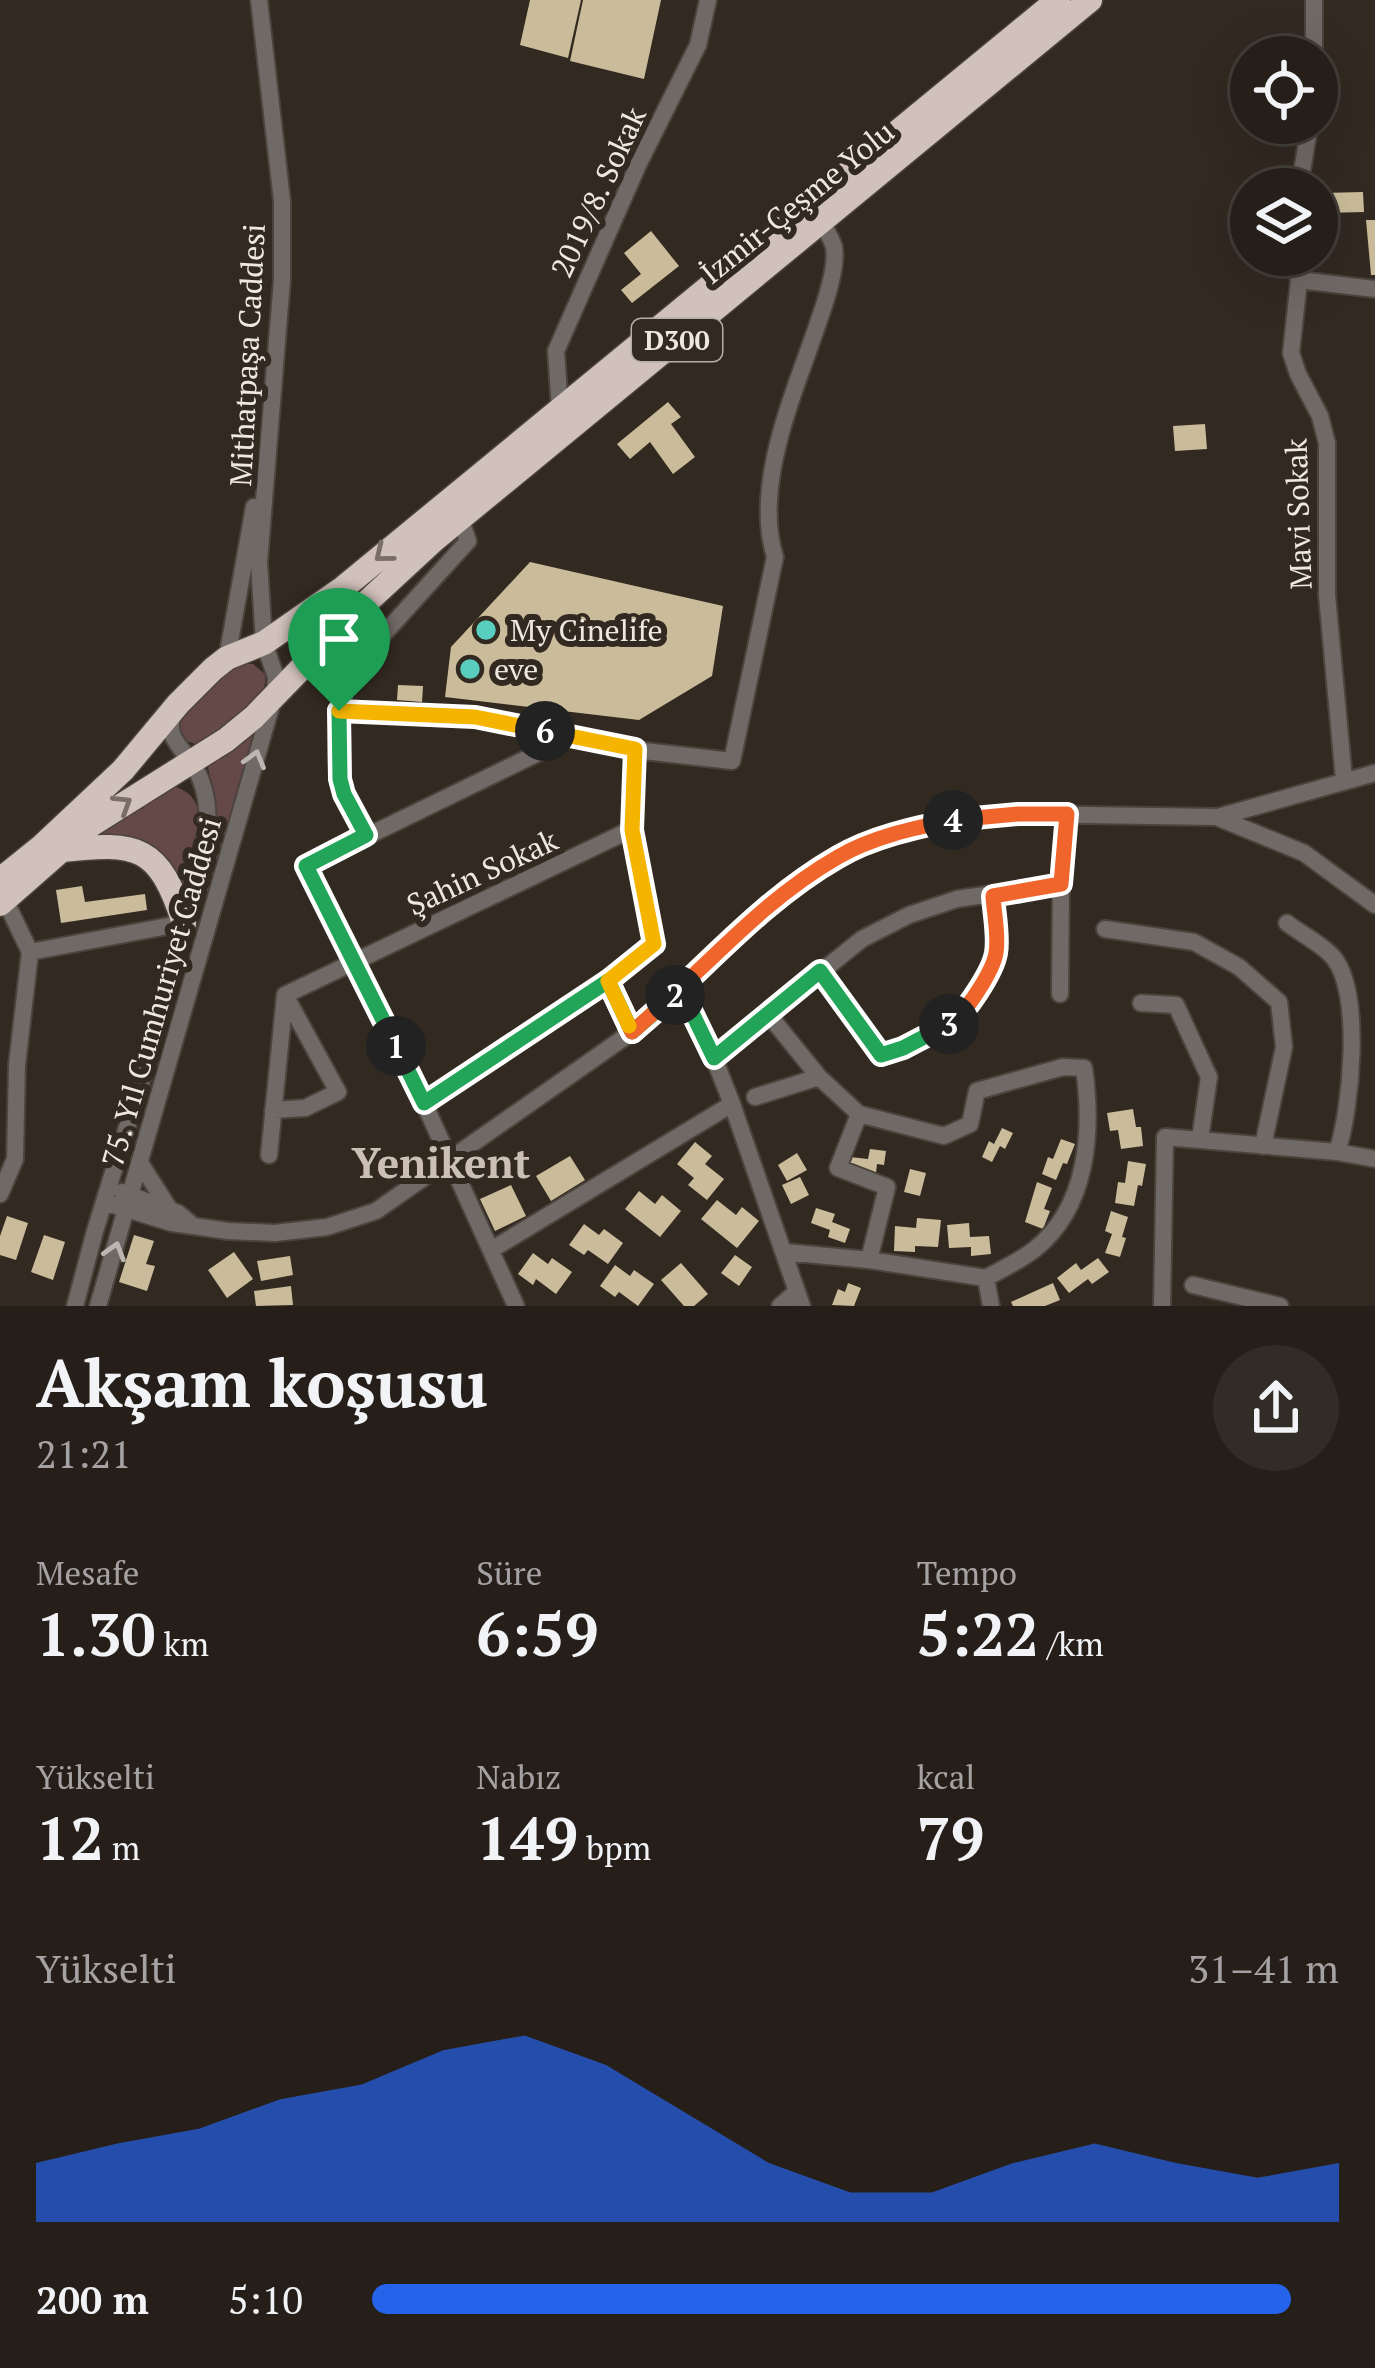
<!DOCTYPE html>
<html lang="tr">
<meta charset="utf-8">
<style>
:root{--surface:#261f19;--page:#322c26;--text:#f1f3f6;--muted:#a4a2a2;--line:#423d38;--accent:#2563eb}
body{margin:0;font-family:"PT Serif",serif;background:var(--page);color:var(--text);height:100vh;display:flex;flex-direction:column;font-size:45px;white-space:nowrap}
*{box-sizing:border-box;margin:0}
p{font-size:39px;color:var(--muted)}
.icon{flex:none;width:66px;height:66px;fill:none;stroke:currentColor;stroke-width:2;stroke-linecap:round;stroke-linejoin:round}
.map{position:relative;height:1306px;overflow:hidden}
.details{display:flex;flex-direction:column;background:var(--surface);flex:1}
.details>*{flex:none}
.tools{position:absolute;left:1230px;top:36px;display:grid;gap:24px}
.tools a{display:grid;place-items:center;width:108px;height:108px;border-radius:50%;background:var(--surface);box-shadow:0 12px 48px #0002,0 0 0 3px var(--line);font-size:60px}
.pin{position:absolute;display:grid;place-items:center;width:102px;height:102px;color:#fff;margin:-123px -51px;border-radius:50% 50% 50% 0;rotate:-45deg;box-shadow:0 0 12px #0007}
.pin .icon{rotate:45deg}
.km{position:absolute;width:60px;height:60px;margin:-30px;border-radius:50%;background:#222;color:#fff;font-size:33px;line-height:60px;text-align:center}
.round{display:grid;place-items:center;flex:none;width:126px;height:126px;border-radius:63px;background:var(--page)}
.headline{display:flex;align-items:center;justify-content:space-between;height:204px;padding:0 36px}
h1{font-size:66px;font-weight:600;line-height:90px}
.stats{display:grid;grid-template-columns:repeat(3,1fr);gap:18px;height:204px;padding:12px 36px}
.stats div{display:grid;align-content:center}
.stats b{font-size:60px;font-weight:600}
.stats small{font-size:33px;font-weight:400}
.stats p{font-size:33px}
.chart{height:336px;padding:24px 36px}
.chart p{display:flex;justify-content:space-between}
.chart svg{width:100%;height:216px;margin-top:12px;fill:var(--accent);opacity:.7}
ul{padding:0 36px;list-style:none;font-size:39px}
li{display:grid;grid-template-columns:192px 144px 1fr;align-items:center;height:90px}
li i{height:30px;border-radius:15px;background:var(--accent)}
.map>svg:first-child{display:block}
</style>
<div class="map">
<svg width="1375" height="1306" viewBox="0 0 1375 1306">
<rect width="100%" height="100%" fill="#322921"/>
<!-- green -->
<path fill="#644948" d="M241,664H253L266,675L263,696L204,744H195L182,739C179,730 177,729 180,719C185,702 224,669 241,664Z
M254,733L207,899L201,898C219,844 222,823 208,768L210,763Z
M175,787C220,799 191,865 184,897L111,835L96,834Z"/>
<!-- building -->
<path fill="#cabc9a" d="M530,0H581L568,58L520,45Z
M583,0H661L644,79L570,61Z
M1363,192L1364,212L1324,213L1323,193Z
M1366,220H1375V275H1371Z
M651,231L679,266L632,303L621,290L641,274L624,253Z
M668,402L681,417L671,424L695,457L673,474L650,442L630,459L617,444Z
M1205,424L1207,449L1175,451L1173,426Z
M530,562L723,606L712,676L639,720L445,697L451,647Z
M398,685L423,686L422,702L397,700Z
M82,886L85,902L145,894L147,910L61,923L56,890Z
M1133,1109L1136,1127H1141L1143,1146L1121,1149L1118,1130L1110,1131L1107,1113Z
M1002,1128L1013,1133L1005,1149L1000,1146L992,1162L982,1157L989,1141L994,1144Z
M1061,1139L1075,1144L1067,1164L1063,1163L1056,1180L1042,1174L1048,1157L1053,1159Z
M695,1142L712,1156L705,1164L724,1179L707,1200L688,1185L694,1178L677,1164Z
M870,1149L886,1151L884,1165L877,1164L876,1173L849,1169L850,1157L868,1159Z
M797,1153L807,1170L787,1181L778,1165Z
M570,1156L585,1180L551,1201L536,1176Z
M1128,1161L1146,1164L1142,1186L1138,1185L1134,1206L1115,1203L1118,1182L1125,1183Z
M910,1169L926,1173L920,1196L904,1192Z
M800,1177L809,1195L791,1204L782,1185Z
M1037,1182L1052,1188L1044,1209L1050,1211L1043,1229L1025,1222Z
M511,1185L526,1216L495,1231L480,1199Z
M639,1191L655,1204L662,1195L681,1211L660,1237L625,1209Z
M717,1200L736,1215L742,1207L759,1221L737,1248L701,1219Z
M816,1208L835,1214L832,1222L850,1229L845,1243L828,1237L830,1230L811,1223Z
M1111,1211L1128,1217L1122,1237L1126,1238L1120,1257L1105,1253L1112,1234L1105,1231Z
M7,1216L28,1223L16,1260L0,1255V1236Z
M917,1218L941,1220L938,1247L915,1246V1252L894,1251L895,1226L916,1228Z
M969,1223L970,1237L989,1236L991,1254L971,1256V1247L949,1248L947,1225Z
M584,1224L599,1235L604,1229L623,1243L608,1264L588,1250L584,1255L569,1245Z
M44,1235L65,1242L53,1280L31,1272Z
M134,1235L154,1241L146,1264L155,1266L147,1291L119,1282Z
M234,1252L253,1279L227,1298L208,1270Z
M533,1253L548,1264L552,1258L572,1272L556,1294L536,1279L533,1285L518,1274Z
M735,1255L752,1267L739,1286L721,1273Z
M290,1256L293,1275L261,1281L257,1261Z
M1098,1258L1109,1272L1092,1284L1088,1279L1069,1293L1057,1278L1076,1263L1081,1270Z
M681,1263L708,1294L694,1306H684L661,1280Z
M615,1265L630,1276L634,1270L654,1284L638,1306L619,1292L615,1297L600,1286Z
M848,1283L861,1288L854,1306L832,1305L838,1289L845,1292Z
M1053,1283L1060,1300L1045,1306H1013L1011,1302Z
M291,1286L293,1305L256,1306L254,1291Z"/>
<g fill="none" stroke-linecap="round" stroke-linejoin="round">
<!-- minor casing -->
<g stroke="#4c443c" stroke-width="20">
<path id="minor" d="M1314,0V57
M1299,189L1310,123
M1292,255L1299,280L1291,353L1298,374L1320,416L1327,443V595L1344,780
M1299,280L1375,289
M560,410L556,351L638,165L698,45L708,0
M227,658L254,507
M339,711L475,717L635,750L732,761L775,557C753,486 793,396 816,329C823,309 838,268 834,247C832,239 825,229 821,221
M1219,818L1304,853L1375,905
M366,835C358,821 349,807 343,792C331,761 339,697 353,668L468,541L460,518
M1287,923C1301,934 1322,944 1333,957C1363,992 1351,1111 1337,1152
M1105,929L1194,942L1239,967L1279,1002L1284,1047L1263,1146
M30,952L184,923
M821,971L881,1055L934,1034L958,1019L983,982L996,954L993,896
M681,990L714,1058L732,1104L802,1306
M1060,994L1061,884
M1141,1003L1176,1005L1209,1077L1200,1139
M768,1014L819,1077L859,1114L944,1136L970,1124L977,1091L1063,1067L1084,1068C1093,1131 1088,1207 1035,1249C1020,1261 1002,1269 986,1278
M632,1032L608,981L654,944L632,829L635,750
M714,1058L862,939L909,915L957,899L1061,884L1067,814
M755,1097L819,1077
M424,1103L608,981
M273,1110L305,1108L338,1092L285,995
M859,1114L838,1168L887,1187L869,1260
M269,1155L285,995L632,829
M140,1163L170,1210
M122,1192L178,1213L191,1224
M0,1194L15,1159L17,1065L30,952L5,900
M104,1202L172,1223L228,1231L275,1233L327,1227L376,1211L632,1032L681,990L774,900L840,855L908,829L970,817L1018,814L1218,817L1375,773
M491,1250L732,1104
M785,1252L869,1260L986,1278
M986,1278L991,1306
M1193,1285L1280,1306
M75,1306L95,1231L152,1046L207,829C209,806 205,783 192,763C180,746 164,735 174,712
M98,1306L275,693L276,677L264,643L259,562L282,280V201L259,0
M516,1306L424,1103L306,866L573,736
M780,1306L795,1293
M1162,1306L1165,1137L1337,1152L1375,1159"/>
</g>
<!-- highway casing -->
<g stroke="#4c443c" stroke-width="27">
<path id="highway" d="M62,850C138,842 159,845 184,923
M0,880L42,846L123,770L178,704L213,669L227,658L264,643L343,588L1058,0
M0,904L89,826L226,740L254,717L356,612L434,540L1090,0"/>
</g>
<!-- minor -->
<use href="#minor" stroke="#706a67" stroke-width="16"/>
<!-- highway -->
<use href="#highway" stroke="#d1c1bb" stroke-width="24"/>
</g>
<!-- one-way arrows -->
<defs><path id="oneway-chevron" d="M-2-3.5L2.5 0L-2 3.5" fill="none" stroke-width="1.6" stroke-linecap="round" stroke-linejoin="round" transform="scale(3)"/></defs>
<g stroke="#7a6d66">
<use href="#oneway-chevron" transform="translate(383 554) rotate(141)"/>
<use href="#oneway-chevron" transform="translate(123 804) rotate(-32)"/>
</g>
<g stroke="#bcb6b1">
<use href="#oneway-chevron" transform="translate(255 759) rotate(-74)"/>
<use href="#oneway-chevron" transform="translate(115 1251) rotate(-73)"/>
</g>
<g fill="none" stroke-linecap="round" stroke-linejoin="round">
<!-- split-1 casing -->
<g stroke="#fff" stroke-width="24">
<path id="split-1" d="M339,711L340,779L344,794L366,835L306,866L396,1046"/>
</g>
<!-- split-2 casing -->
<g stroke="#fff" stroke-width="24">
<path id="split-2" d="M396,1046L424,1103L608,981L632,1032L675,995"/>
</g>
<!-- split-3 casing -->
<g stroke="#fff" stroke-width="24">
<path id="split-3" d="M675,995L681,990L714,1058L820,971L881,1055L903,1048L949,1024"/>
</g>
<!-- split-4 casing -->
<g stroke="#fff" stroke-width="24">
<path id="split-4" d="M949,1024C965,1015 993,971 996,953C999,936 994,913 993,896L1061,884L1067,814H1018L953,820"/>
</g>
<!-- split-5 casing -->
<g stroke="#fff" stroke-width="24">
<path id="split-5" d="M629,1026L632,1032C700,974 759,902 838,857C872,837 914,828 953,820"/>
</g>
<!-- split-6 casing -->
<g stroke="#fff" stroke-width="24">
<path id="split-6" d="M545,731L635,749L632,830L654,944L608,981L629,1026"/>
</g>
<!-- split-7 casing -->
<g stroke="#fff" stroke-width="24">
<path id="split-7" d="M339,711L475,717L545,731"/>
</g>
<!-- split-1 -->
<use href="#split-1" stroke="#22a559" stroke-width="15"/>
<!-- split-2 -->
<use href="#split-2" stroke="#22a559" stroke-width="15"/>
<!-- split-3 -->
<use href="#split-3" stroke="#22a559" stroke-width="15"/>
<!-- split-4 -->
<use href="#split-4" stroke="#f0652b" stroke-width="15"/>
<!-- split-5 -->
<use href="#split-5" stroke="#f0652b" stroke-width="15"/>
<!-- split-6 -->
<use href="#split-6" stroke="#f5b400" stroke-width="15"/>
<!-- split-7 -->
<use href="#split-7" stroke="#f5b400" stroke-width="15"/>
</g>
<!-- markers -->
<g fill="#59cebe" stroke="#322921" stroke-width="4.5">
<circle cx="486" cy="630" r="12"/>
<circle cx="470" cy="669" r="12"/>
</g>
<g text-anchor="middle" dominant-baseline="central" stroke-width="12" stroke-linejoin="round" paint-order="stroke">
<!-- shield labels -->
<rect fill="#322921" stroke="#b6afa8" stroke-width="3" x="632" y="319" width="90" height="42" rx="9"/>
<g font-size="27" font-weight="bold" fill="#eee8e2">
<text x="677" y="340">D300</text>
</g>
<!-- street labels -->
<g font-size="30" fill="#eee8e2" stroke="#322921">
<text transform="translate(598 192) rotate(-65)">2019/8. Sokak</text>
<text transform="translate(797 202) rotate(-39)">İzmir-Çeşme Yolu</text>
<text transform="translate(247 355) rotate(-87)">Mithatpaşa Caddesi</text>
<text transform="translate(1298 514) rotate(-92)">Mavi Sokak</text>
<text transform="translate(482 872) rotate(-25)">Şahin Sokak</text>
<text transform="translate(161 992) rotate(-74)">75. Yıl Cumhuriyet Caddesi</text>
</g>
<!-- poi labels -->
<g font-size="30" fill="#eee8e2" stroke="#322921" text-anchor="start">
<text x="510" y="630">My Cinelife</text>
<text x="494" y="669">eve</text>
</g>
<!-- district labels -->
<g font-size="42" font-weight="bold" fill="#ccc0b6" stroke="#322921">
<text x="441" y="1162">Yenikent</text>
</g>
</g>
</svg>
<div class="tools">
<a><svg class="icon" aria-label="locate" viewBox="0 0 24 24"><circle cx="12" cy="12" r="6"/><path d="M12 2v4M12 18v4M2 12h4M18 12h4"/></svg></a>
<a><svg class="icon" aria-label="layers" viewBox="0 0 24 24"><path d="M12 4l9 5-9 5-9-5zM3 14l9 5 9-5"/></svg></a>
</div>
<div class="pin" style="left:339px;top:711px;background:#1e9e55"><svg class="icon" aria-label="arrive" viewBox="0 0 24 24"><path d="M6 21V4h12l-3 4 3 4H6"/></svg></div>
<b class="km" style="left:396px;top:1046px">1</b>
<b class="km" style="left:675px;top:995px">2</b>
<b class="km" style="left:949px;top:1024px">3</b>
<b class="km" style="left:953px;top:820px">4</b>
<b class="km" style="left:545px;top:731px">6</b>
</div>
<section class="details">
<div class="headline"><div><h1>Akşam koşusu</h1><p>21:21</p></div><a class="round"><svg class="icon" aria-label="share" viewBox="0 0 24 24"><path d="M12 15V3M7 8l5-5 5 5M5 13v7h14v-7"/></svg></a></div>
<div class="stats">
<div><p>Mesafe</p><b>1.30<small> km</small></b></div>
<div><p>Süre</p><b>6:59</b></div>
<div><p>Tempo</p><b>5:22<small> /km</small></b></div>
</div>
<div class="stats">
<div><p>Yükselti</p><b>12<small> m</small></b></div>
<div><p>Nabız</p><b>149<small> bpm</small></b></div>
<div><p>kcal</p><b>79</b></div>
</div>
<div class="chart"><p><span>Yükselti</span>31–41 m</p>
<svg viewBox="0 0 160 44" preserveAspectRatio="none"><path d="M0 44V32L10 28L20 25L30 19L40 16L50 9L60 6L70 12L80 22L90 32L100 38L110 38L120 32L130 28L140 32L150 35L160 32V44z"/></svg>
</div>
<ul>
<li><b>200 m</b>5:10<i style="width:95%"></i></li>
</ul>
</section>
